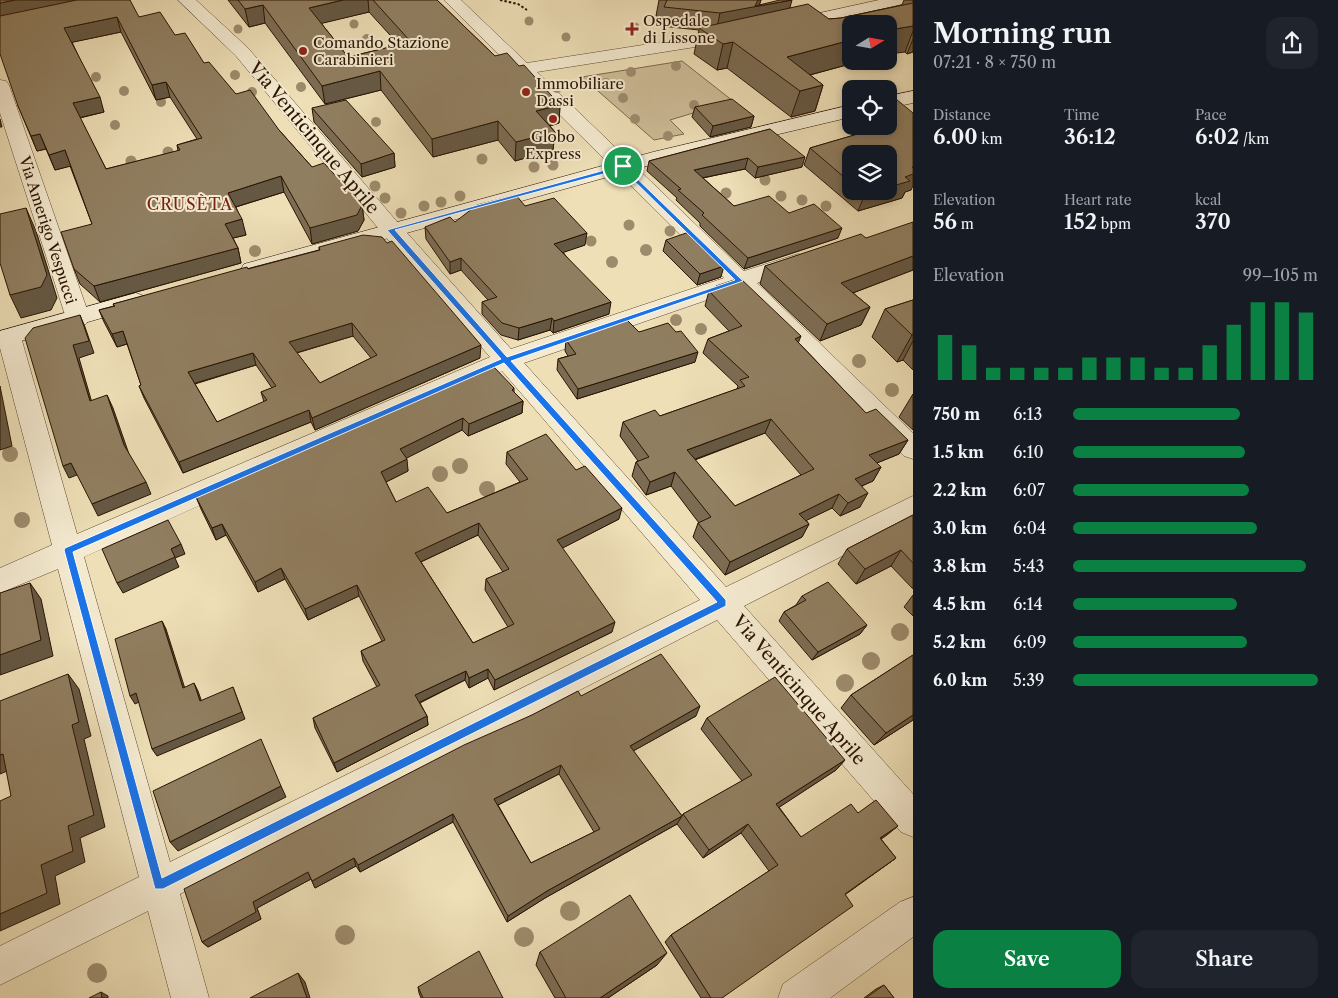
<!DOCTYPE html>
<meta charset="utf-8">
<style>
:root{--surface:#171b24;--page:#20242c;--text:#f1f3f6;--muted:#9ea1a6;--accent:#0b8043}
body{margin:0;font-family:"Libre Caslon Text",serif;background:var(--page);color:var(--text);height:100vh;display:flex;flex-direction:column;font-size:19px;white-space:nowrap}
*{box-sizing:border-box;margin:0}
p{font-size:16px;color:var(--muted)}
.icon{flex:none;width:28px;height:28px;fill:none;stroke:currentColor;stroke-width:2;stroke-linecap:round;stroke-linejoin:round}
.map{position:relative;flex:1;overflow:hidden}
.side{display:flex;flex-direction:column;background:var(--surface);width:425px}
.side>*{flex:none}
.needle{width:32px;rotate:79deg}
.controls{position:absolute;left:842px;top:15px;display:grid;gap:10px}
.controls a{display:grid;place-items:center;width:55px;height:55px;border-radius:10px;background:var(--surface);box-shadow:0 2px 8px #0003;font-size:25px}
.pin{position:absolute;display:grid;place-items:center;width:42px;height:42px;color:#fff;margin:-21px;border:2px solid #fff;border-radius:50%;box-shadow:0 1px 5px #0007}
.round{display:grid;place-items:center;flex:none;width:52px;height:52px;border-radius:15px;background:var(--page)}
.headline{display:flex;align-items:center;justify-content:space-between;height:85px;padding:0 20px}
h1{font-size:28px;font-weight:600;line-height:38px}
.stats{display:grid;grid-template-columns:repeat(3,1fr);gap:8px;height:85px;padding:5px 20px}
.stats div{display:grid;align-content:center}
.stats b{font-size:21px;font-weight:600}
.stats small{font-size:14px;font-weight:400}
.stats p{font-size:14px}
.chart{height:140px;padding:10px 20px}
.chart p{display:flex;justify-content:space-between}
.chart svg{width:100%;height:90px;margin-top:5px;stroke:var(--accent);stroke-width:6}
.primary-button{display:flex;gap:10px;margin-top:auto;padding:10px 20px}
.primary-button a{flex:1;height:58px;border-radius:15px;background:var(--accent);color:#fff;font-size:20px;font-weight:600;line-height:58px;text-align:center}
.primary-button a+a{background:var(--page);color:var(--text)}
ul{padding:0 20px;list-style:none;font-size:16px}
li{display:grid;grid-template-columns:80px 60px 1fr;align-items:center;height:38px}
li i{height:12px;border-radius:6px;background:var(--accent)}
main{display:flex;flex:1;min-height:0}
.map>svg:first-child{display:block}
</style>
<main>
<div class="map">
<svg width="913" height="998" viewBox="0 0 913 998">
<rect width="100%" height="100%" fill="#eedfb7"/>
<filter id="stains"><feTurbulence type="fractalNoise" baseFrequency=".004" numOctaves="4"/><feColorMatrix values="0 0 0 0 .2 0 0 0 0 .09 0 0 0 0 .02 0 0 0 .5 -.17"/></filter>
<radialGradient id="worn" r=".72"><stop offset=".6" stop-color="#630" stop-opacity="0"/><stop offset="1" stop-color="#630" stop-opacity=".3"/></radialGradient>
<!-- green -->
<path fill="#cdbc98" stroke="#7c684d" d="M682,61L733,101L670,120L684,134L654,140L582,77Z"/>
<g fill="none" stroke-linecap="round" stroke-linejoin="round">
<!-- street casing -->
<g stroke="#5b472f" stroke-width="1">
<path id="street" d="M178,0H196L248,48L399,224L511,349L724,278L444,0H461L527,63L733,31L739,32L742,36L739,40L733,41L537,72L744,271L798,254L806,256L809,261L806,266L757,283L913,433V459L904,456L736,290L524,363L726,587L913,496V520L744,606L913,794V837L901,832L717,620L180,894L209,998H171L148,911L0,985V946L139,877L58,569L0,593V568L52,545L0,348L1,331L9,329L17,331L21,337L77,534L490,357L383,234L236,56ZM502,371L700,600L170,862L84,557Z
M879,0H909L907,3L790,30L784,29L782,25L784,21Z
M0,80L6,81L9,85L90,318L86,324L78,326L70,324L66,318L0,113Z
M913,897V937L830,998H778L783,984L900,902Z"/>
</g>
<!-- secondary casing -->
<g stroke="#2a1402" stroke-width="1">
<path id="secondary" d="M913,91V103L889,108V96Z
M851,105V117L665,161L252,276L244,274L241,269L244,264L653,152Z
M136,293L144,296L148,301L144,306L0,347V331Z"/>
</g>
<!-- path -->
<path stroke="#2a1402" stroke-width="2" stroke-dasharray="2.5 2" stroke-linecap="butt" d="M500,0L518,4L527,10"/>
<!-- street -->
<use href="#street" fill="#f4ead0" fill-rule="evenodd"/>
<!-- secondary -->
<use href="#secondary" fill="#f4ead0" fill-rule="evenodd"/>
</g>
<!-- trees -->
<g fill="#9d8b6c">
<circle cx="529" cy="21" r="4.5"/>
<circle cx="354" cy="24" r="4.5"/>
<circle cx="635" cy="27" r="4.5"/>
<circle cx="238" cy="29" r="4.5"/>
<circle cx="566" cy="37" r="4.5"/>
<circle cx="367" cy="39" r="5"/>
<circle cx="676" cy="66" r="5"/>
<circle cx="631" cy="72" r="5"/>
<circle cx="235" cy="75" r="5"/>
<circle cx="96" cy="77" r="5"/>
<circle cx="606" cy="83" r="5"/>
<circle cx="301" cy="87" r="5"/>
<circle cx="557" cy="88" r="5"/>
<circle cx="124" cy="91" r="5"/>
<circle cx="252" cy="92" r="5"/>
<circle cx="623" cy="98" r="5"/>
<circle cx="161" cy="102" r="5"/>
<circle cx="694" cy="105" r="5"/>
<circle cx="635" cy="119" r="5"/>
<circle cx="376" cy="122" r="5"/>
<circle cx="115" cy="125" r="5"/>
<circle cx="668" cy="136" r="5"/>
<circle cx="168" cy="152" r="5.5"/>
<circle cx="482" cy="159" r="5.5"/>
<circle cx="131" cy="161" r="5.5"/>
<circle cx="553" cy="165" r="5.5"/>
<circle cx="534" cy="167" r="5.5"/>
<circle cx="765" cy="180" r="5.5"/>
<circle cx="375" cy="186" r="5.5"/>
<circle cx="726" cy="193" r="5.5"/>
<circle cx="460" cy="196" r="5.5"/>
<circle cx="781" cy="196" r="5.5"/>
<circle cx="385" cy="198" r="5.5"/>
<circle cx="802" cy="200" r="5.5"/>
<circle cx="441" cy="202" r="5.5"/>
<circle cx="424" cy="206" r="5.5"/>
<circle cx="826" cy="206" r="5.5"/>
<circle cx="401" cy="213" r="5.5"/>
<circle cx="629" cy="225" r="5.5"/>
<circle cx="670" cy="231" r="5.5"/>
<circle cx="591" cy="241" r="5.5"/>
<circle cx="646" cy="250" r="6"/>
<circle cx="255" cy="251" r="6"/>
<circle cx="612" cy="262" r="6"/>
<circle cx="676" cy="320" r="6"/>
<circle cx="701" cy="329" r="6"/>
<circle cx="859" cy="361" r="7"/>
<circle cx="892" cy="390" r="7"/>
<circle cx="10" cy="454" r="8"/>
<circle cx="460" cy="466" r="8"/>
<circle cx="440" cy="474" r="8"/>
<circle cx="487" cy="489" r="8"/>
<circle cx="22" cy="520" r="8"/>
<circle cx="900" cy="632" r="9"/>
<circle cx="871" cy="661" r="9"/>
<circle cx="845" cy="683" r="9"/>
<circle cx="570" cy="911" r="10"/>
<circle cx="345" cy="935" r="10"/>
<circle cx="524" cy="937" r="10"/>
<circle cx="97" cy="973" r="10"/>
</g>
<!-- wall -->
<path fill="#7c6c53" stroke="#2a1402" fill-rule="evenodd" d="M0,0L139,17L175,35L236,94L279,130L312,167L362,205L364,220L358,231L312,244L284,192L236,207L246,235L233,238L238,248L241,263L100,302L80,284L74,269L92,224L70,166L55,170L46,149L37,151L18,106ZM121,32L156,100L170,97L197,139L177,145L178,151L106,169L80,118L104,112L72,42Z
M228,0H437L495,56L519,66L560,105L559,123L550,126L555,132L553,150L515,161L498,140L433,157L381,90L325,104L265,23L249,27ZM369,12L399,45L348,57L321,23Z
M659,0H761L759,5L790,8L829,19L841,18L902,5L904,0H913V52L907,54L905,52L889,24L851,61H861L810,75L823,85L815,111L791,117L727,68L717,70L694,54L699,30L661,26L662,17L656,16Z
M889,101L911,190L905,192L902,198L858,211L804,165L810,148L872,130L867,126H889ZM851,154L889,191H851Z
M695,107L754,116L751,127L710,137L692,117Z
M312,108L394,153L395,167L362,177L314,122Z
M770,129L802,167L755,178L745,169L703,178L734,206L789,213L838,238L744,269L700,226V223L676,200L677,198L647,171L649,161Z
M525,206L585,245L563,252L609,314L553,333L550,330L518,340L501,335L482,314V302L488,300L461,270L450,274L426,239L425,227L455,222Z
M866,238L913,270L853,293L870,307L861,325L820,341L760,284L765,266Z
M666,240L721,277L697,285L663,251Z
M319,247L480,358L315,430L311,422L183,473L144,398L139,386L141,385L127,344L117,347L104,322L99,310L114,306L113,304L319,250ZM353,336L371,358L320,383L297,353ZM256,365L272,388L261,392L264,402L217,422L195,384Z
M716,286L798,342L866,413L908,440L899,454L877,463L881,467L873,481L862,486L860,507L840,516L832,508L806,520L809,524L802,537L725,575L693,537L698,523H699L671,486L646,495L632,476L636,462L638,461L620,436L623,422L660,416L737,389L738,386L703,353L708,339L729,331L705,306L709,291L715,289ZM765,433L801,475L735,506L695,460Z
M913,300V370L903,360L897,362L872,337L885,309Z
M639,332L695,362L577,399L557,370L558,359L568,356L565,351L566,340Z
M514,388V392L523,401L522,413L468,436L462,430L406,458L408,471L386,482L396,502L447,513L520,482L506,464L507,452L619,519L562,548L612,632L494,690L488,678L469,688L465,680L420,703L427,716L428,725L337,772L315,728L313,718L377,687L363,661L361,651L382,641L359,596L308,620L285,579L258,592L226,535L216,540L201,509L196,497ZM478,535L503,572L486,579L485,590L508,627L473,643L421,562Z
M913,394V430L899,417Z
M913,515V589L891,566L856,584L838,564L847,549Z
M913,595V616L904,607Z
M802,596L867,625L860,634L812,660L779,621L784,612L796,605Z
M913,655V720L874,745L841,708L851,695Z
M581,696L696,716L633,751L682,816L683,814L742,781L701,729L707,718L845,760L836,770L779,807L801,837L858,813L898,826L881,839L896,858L845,894L722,998H701L665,942L671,935L769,871L741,833L703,858L677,824L545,898L507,922L453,822L360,872L356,866L315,888L311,879L257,908L261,919L208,947L202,942ZM559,774L594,832L531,863L498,805Z
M540,952L657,965L608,998H555L536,965Z
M884,985L894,998H864L876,989Z
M418,987L503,998H421L419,993Z"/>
<!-- shaded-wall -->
<path fill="#655843" stroke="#2a1402" d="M15,0H86L0,19V3Z
M343,0H368L369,12L311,26L309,8Z
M758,0H761L759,6L792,0L787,19L716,32L720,13Z
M263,5L265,23L249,27L245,9Z
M117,17L121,32L69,43L64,28Z
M913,26V31L905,52L889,54V30Z
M913,39V52L907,54Z
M851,40V61H861L787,81V57Z
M733,42L727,68L717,70L723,44Z
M380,71L381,90L325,104L322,86Z
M166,82L170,97L156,100L152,85Z
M823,85L815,111L791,117L800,91Z
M100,97L104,112L78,118L73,103Z
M560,105L559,123L535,130L536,111Z
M754,116L751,127L710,137L713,126Z
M0,119L2,127H0Z
M498,121V140L433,157L432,139Z
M555,132L553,150L515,161L516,142Z
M40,134L46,149L37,151L31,136Z
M65,150L71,166L55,170L49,155Z
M394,153L395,167L362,177L361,164Z
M805,157L802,167L755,178L758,167Z
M748,158L745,169L692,180L694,170Z
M913,167V186L911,190L905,192L902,198L858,211L865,194L875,191H889V187L905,177Z
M281,176L284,192L232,208L228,193Z
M362,205L364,220L358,231L312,244L310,228Z
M26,208L36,231L57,298L51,310L21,318L10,295Z
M242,219L246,235L229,239L225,224Z
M842,228L838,238L744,269L748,258Z
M587,233L585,245L553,256L554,244Z
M238,248L241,263L100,302L94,286Z
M913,256V270L834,300L841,283Z
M461,258V270L450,274V262Z
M724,266L721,277L697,285L700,274Z
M611,302L609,314L553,333L554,321Z
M870,307L861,325L820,341L827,324Z
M80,315L85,327L94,353L79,358L95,413L90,401L73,345Z
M552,318L550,330L518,340L519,328Z
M352,323L353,336L292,354L289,342Z
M123,331L127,344L117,347L112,334Z
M913,334V341L903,360L897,362L912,335Z
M801,336L795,351V339Z
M481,345L480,358L315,430L312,418Z
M698,352L695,362L577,399L578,389Z
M253,353L256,365L192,384L188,372Z
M0,386L12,446L0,450Z
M107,395L113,408L130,457L124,445Z
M523,401L522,413L468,436L469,424Z
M309,410L311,422L183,473L179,462Z
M463,418L462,430L401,461L400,449Z
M771,419L765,433L682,464L687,450Z
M908,440L899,454L862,469L869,455Z
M407,459L408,471L382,484L381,472Z
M71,463L77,475L69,478L63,466Z
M881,467L873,481L847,492L855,479Z
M675,472L671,486L646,495L650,482Z
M146,482L151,494L98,516L92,504Z
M868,493L860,507L840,516L848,503Z
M839,494L832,508L793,527L799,514Z
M622,508L619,519L555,552L557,540Z
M479,523L478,535L416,564L415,553Z
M222,524L226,535L216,540L212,528Z
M809,524L802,537L725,575L730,562Z
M181,544L185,554L175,558L179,567L123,593L117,583L171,549Z
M901,550L891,566L856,584L865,569Z
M281,568L285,579L258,592L255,582Z
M30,583L41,599L53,656L0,675V655Z
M357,585L359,596L308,620L305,609Z
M162,621L166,629L187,695L183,688Z
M615,622L612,632L494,690L495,680Z
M867,625L860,634L812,660L818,652Z
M488,669V678L469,688V678Z
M466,671L465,680L416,704L415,695Z
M68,674L79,689L91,736L84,739L105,827L80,838L85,862L55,876L60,904L0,931V914L41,865L68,826L72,725Z
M194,683L198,691L204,708L200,701Z
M233,687L245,719L157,756L152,749Z
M136,693L141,701L135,704L130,696Z
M700,706L696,716L626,755L630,746Z
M913,715V720L874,745L886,733Z
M427,716L428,725L337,772L334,763Z
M3,754L17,767L0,774V755Z
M845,760L836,770L769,814L776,804Z
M561,765L559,774L494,807V799Z
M281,786L286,797L178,851L170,842Z
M453,814V822L360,872L358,865Z
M682,816L677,824L545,898L507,922L508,916L547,891Z
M748,824L741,833L703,858L709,850Z
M898,826L887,835L870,847L880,838Z
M354,858L356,866L315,888L312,881Z
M896,858L885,866L835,902L845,894Z
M308,872L311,879L257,908L261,919L208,947L202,942L253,902Z
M667,953L657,965L608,998H600Z
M298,973L305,982L310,998H307Z
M101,992L108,996V998H102Z"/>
<!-- building -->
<path fill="#907e60" stroke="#2a1402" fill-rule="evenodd" d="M0,0H15L0,3Z
M77,0H130L139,17L160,12L175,35L185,33L204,63L209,62L236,94L250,90L279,130L312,167L324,163L362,205L357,215L310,228L281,176L228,193L242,219L225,224L238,248L94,286L74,269L61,232L92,224L65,150L49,155L40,134L31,136L18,106L0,54V16ZM117,17L152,85L166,82L202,138L177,145L180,150L106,169L73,103L100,97L64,28Z
M238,0H343L309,8L348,57L411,42L373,0H437L495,56L507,53L519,66L524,65L560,105L536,111L555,132L516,142L498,121L432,139L380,71L322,86L263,5L245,9Z
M667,0H758L755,6L780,0H792L720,13L664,7Z
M913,3V26L889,30V24H851V40L787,57L823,85L800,91L733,42L723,44L699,28L808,4L829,19L841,18Z
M732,99L754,116L713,126L695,107Z
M896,99L913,113V167H912L913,168V174L905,177L910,181L889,187V154H851V183L810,148L885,126H889V125L891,124L889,122V101Z
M346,100L394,153L361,164L312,108Z
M770,129L805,157L758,167L748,158L694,170L734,206L769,196L789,213L814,204L842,228L748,258L702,215L704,213L678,190L681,189L649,161Z
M861,191H875L865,194Z
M516,195L525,206L554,198L587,233L554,244L611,302L554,321L552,318L519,328L502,323L482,302L497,297L461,258L450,262L425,227L450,217L455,222L477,205Z
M26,208L47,275L41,287L10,295L0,263V214Z
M913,222V256L841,283L870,307L827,324L765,266L861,234L866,238Z
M689,232L724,266L700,274L666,240Z
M363,235L382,237L387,243L392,241L481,345L312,418L309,410L179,462L139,386L141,385L123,331L112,334L99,310L115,306L113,304L247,267L248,269L320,250L319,247ZM352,323L377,355L320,383L289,342ZM253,353L276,386L261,392L267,400L217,422L188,372Z
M740,278L801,336L795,339L866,413L876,409L908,440L869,455L881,467L855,479L868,493L848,503L839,494L799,514L809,524L730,562L698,523L711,517L675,472L650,482L636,462L649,457L623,422L655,410L660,416L745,386L740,380L749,377L708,339L742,326L709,291L718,288L716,286ZM771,419L814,469L735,506L687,450Z
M913,300V334L912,335L885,309Z
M80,315L89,341L73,345L90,401L107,395L124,445L146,482L92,504L71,463L63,466L25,338L33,328Z
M627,320L639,332L668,323L676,332L681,331L698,352L578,389L558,359L576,354L566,340Z
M492,365L514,388L512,390L523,401L469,424L463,418L400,449L407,459L381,472L396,502L428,487L447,513L528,479L507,452L546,434L576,470L585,466L622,508L557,540L615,622L495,680L488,669L469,678L466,671L415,695L427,716L334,763L313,718L380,685L361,651L385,640L357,585L305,609L281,568L255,582L222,524L212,528L196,497L322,442V440ZM479,523L509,569L486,579L514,624L473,643L415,553Z
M913,515V563L901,550L865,569L847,549Z
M168,520L181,544L171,549L175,557L117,583L102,549Z
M828,582L867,625L818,652L784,612L806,600L802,596Z
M30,583L41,640L0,655V593Z
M162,621L183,688L194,683L200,701L233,687L242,712L152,749L136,693L130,696L115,639Z
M661,654L700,706L630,746L682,816L547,891L508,916L453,814L358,865L354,858L312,881L308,872L253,902L256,912L202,942L184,889L464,745L532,715L578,691L581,696ZM561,765L600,829L531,863L494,799Z
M913,655V715L886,733L851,695Z
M68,674L79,722L72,725L94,815L68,826L73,851L41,865L47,893L0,914V801L11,796L3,754L0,755V701Z
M775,677L845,760L776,804L801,837L851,804L858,813L876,800L898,826L880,838L896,858L845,894L853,906L722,998H711L671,935L778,865L748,824L709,850L683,814L752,775L707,718Z
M261,739L281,786L170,842L153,791Z
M630,895L667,953L600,998H566L540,952Z
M479,951L503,998H423L418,987Z
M298,973L307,998H250Z
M884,985L894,998H866Z
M101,992L102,998H89Z"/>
<!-- route -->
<path fill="#1a73e8" stroke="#fff" fill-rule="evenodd" d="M623,165L743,281L511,361L726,600V606L163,889H155L64,550L65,548L501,359L387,230ZM622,169L735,280L507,357L395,230ZM504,363L717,602L162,878L73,552Z"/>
<!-- markers -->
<g fill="#8f2418" stroke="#f4ead0" stroke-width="2">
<path d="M629.5 21.5h5v5h5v5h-5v5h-5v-5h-5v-5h5z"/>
<circle cx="303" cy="51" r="5"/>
<circle cx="526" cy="92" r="5"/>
<circle cx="553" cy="119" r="5"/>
</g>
<g text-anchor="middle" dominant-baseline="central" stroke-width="4" stroke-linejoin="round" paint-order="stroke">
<!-- far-poi labels -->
<g font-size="15" fill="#2a1402" stroke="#f4ead0" text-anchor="start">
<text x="643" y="20">Ospedale<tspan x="643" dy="17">di Lissone</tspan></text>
<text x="313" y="42">Comando Stazione<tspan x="313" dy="17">Carabinieri</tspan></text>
<text x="536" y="83">Immobiliare<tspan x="536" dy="17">Dassi</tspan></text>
<text x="553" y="136" text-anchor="middle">Globo<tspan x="553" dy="17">Express</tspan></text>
</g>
<!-- far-street labels -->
<g font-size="15" fill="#2a1402" stroke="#f4ead0">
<text transform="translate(48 230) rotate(72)">Via Amerigo Vespucci</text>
</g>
<!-- far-neighbourhood labels -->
<g font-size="16" letter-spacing="1" fill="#7a1f14" stroke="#f4ead0">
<text x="190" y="204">CRUSÈTA</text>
</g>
<!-- street labels -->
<g font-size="18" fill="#2a1402" stroke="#f4ead0">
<text transform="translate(314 138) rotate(50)">Via Venticinque Aprile</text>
<text transform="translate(799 690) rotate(49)">Via Venticinque Aprile</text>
</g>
</g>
<rect width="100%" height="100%" filter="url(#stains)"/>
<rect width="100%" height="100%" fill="url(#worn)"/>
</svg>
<div class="controls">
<a><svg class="needle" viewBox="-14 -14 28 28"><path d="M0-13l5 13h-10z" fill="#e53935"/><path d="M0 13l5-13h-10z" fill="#9ea1a6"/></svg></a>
<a><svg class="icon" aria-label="locate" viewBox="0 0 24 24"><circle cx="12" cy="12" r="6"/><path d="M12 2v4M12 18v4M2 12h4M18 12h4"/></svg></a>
<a><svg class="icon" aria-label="layers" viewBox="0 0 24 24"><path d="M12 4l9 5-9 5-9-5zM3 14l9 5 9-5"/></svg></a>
</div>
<div class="pin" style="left:623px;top:166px;background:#1e9e55"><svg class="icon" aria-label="arrive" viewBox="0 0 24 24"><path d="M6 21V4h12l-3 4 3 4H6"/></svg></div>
</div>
<section class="side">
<div class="headline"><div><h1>Morning run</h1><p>07:21 · 8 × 750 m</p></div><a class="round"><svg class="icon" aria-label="share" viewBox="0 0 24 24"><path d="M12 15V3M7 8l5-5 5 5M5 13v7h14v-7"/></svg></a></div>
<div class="stats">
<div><p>Distance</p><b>6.00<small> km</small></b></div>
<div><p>Time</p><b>36:12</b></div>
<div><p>Pace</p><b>6:02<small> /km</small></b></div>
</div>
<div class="stats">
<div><p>Elevation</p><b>56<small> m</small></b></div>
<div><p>Heart rate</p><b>152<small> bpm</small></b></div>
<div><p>kcal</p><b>370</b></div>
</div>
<div class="chart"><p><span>Elevation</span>99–105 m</p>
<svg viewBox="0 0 160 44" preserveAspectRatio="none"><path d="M5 44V22M15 44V27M25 44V38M35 44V38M45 44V38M55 44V38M65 44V33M75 44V33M85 44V33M95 44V38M105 44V38M115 44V27M125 44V17M135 44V6M145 44V6M155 44V11"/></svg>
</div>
<ul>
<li><b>750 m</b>6:13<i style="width:68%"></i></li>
<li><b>1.5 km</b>6:10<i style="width:70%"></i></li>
<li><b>2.2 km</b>6:07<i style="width:72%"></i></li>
<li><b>3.0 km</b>6:04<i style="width:75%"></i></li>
<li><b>3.8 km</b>5:43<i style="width:95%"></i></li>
<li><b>4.5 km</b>6:14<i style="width:67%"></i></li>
<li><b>5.2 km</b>6:09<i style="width:71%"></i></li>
<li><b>6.0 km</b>5:39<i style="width:100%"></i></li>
</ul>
<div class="primary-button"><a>Save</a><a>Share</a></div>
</section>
</main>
